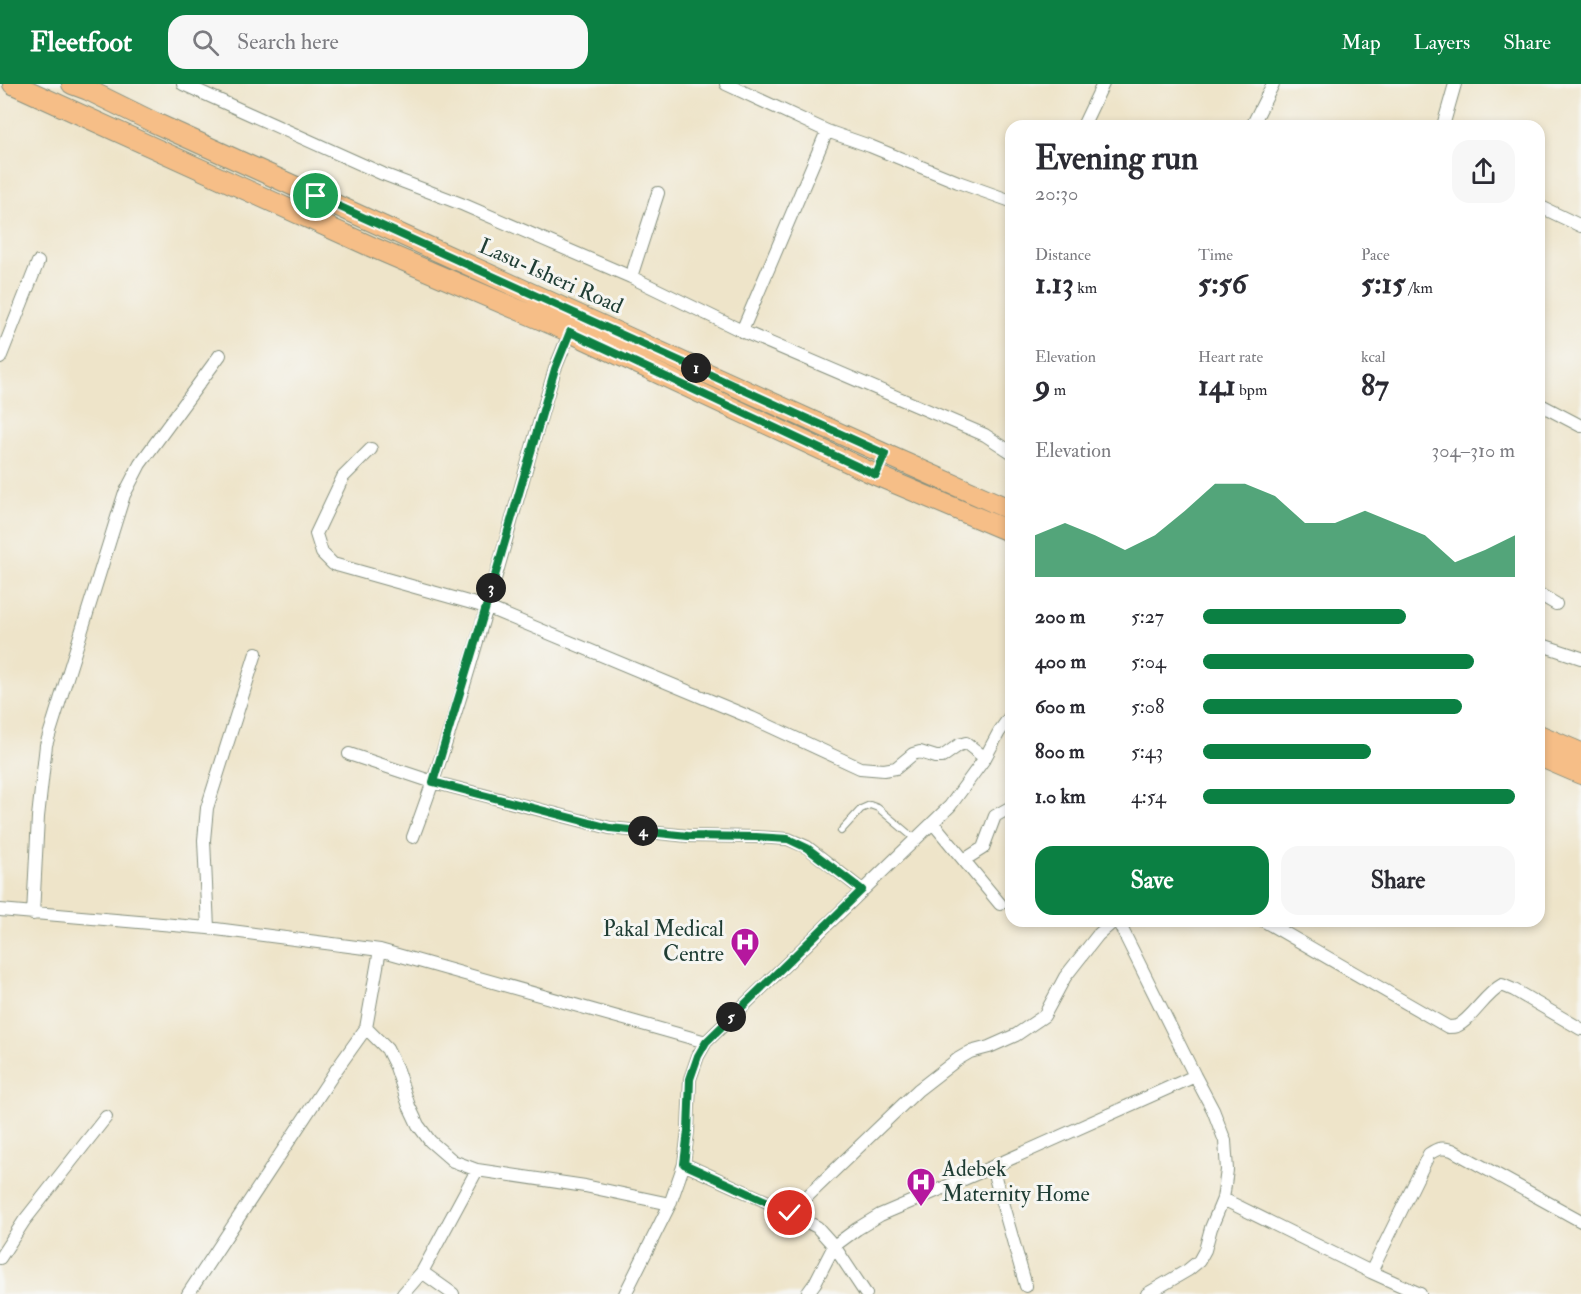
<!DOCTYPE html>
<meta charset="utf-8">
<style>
:root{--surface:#fff;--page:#f7f7f7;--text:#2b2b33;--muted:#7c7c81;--accent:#0b8043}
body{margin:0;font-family:"IM FELL Double Pica",serif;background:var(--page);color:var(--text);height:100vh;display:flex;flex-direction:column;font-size:22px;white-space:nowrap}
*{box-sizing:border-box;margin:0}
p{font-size:20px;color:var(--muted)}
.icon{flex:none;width:33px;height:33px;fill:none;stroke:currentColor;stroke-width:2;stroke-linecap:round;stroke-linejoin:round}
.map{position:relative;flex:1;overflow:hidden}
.details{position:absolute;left:1005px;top:36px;width:540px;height:807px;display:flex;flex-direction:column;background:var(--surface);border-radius:18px;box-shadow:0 3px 9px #0003}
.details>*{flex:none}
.pin{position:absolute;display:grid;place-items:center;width:51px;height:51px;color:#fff;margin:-26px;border:3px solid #fff;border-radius:50%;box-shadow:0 2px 6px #0007}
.km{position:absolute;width:30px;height:30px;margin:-15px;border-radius:50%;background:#222;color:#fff;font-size:16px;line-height:30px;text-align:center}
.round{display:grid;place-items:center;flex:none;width:63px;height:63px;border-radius:18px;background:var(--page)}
.headline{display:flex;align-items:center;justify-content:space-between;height:102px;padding:0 30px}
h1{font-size:33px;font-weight:800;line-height:45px}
.stats{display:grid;grid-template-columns:repeat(3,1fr);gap:9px;height:102px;padding:6px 30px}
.stats div{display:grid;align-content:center}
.stats b{font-size:30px;font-weight:800}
.stats small{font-size:16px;font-weight:400}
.stats p{font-size:16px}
.chart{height:168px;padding:12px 30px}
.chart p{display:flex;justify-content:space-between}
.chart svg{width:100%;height:108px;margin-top:6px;fill:var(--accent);opacity:.7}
.cta{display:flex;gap:12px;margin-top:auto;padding:12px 30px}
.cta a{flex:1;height:69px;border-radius:18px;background:var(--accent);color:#fff;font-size:24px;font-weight:800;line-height:69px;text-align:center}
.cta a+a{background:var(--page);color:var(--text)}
ul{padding:0 30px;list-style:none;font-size:20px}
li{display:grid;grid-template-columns:96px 72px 1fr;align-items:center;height:45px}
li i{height:15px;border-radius:8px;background:var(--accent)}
header{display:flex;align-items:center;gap:36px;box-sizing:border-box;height:84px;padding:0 30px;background:var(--accent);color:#fff}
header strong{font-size:28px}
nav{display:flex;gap:33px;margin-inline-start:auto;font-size:21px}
.search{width:420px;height:54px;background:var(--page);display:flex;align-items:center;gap:15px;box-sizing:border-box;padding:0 21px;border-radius:18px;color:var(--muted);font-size:22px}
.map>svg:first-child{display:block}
</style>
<header>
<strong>Fleetfoot</strong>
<div class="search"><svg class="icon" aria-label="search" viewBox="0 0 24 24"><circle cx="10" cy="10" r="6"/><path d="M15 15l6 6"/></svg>Search here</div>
<nav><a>Map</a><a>Layers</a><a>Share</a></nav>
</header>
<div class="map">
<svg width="1581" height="1210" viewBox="0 0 1581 1210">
<rect width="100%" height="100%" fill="#f6f6f2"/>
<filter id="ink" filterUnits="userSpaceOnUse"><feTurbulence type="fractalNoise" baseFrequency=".0167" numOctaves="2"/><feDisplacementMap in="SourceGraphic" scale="12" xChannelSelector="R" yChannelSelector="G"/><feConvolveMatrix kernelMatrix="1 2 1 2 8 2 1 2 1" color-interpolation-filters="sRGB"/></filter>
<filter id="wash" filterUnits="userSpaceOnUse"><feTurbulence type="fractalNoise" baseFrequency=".008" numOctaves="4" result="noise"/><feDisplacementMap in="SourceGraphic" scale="24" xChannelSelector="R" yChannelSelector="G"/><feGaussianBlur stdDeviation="1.35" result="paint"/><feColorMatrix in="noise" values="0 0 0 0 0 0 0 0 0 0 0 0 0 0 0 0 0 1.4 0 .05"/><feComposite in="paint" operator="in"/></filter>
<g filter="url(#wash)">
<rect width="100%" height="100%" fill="#eee4c9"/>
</g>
<g filter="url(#ink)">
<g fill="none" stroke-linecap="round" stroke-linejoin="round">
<!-- lane casing -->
<g stroke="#86907e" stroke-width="8">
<path id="lane" d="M841,747L861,725L870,721L878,724L915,755"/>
</g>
<!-- street casing -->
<g stroke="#86907e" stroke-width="14">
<path id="street" d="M183,0L383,90L464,121L631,193L742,247L985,351L1011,368
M726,0L827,47L870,62L958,98L1011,117
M1083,42L1103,0
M1252,42L1273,0
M1443,42L1455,0
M1539,122L1581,142
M631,193L658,109
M742,247L827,47
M0,274L38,178
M1539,320L1581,342
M371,365L343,393L316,450L322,469L333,480L486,523L752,634L860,684L884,686L896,684L913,670L920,668L936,673H942L959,661L966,659L985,674
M1539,510L1556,520
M1539,560L1581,574
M349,670L433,698L610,744L688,752L756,753L788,755L807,763L862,806
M933,739L1000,820
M413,753C470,601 508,441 555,285L570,248
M964,776L983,764L995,732L1011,723
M0,826L208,844L380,866L706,958
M33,830L38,733L46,661L124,411L140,380L220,271
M1118,837L1195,992L1213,1026L1225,1057L1227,1086L1223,1115L1211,1144L1205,1166L1199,1177L1188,1186L1147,1210
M1264,837L1448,943C1451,943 1454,943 1457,942C1472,935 1485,910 1502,901L1514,906L1581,945
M208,844L204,756L207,724L256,569
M366,944L387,965L396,983L409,1022L418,1041L430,1057L453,1077L477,1086
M684,1080L770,1119L817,1143L834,1162L866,1210
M992,1083L1026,1202
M1223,1115L1371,1188L1420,1210
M790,1129L918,1006L958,975L970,968L989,963L1016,951L1044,932L1065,893L1098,851L1114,837
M0,1174L24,1137L106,1033
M422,1188L453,1210
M1371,1188L1429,1070C1438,1064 1442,1063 1452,1066L1581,1137
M188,1210L336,986L366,944L380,866
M403,1210L422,1188L477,1086L585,1102L670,1120
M625,1210L670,1120L684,1080L688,1047L690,995L698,972L706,958L950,722L985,674L999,648L1011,631
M807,1210L815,1199L834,1162L857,1145L880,1131L992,1083L1195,992"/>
</g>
<!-- primary casing -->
<g stroke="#86907e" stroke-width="22">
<path id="primary" d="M13,0L372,163L570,248L876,391L1011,448
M72,0L88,6L153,38L885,370L1011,426
M1539,651L1581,669
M1539,672L1581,690"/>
</g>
<!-- lane -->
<use href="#lane" stroke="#fff" stroke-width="6"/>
<!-- street -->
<use href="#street" stroke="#fff" stroke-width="12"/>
<!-- primary -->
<use href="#primary" stroke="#f6be87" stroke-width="20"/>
</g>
</g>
<g fill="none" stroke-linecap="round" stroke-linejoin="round" filter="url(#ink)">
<!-- route casing -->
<g stroke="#fff" stroke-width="12">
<path id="route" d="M316,112L885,370L876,391L570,248L555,285L486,523L433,698L610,744L688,752L756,753L788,755L807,764L862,806L706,958L698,972L690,995L688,1047L684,1080L770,1119L790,1129"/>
</g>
<!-- route -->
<use href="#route" stroke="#0b8043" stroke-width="8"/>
</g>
<!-- icons -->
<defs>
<g id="hospital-pin" transform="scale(1.5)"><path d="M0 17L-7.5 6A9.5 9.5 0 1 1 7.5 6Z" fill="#b5179e" stroke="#f6f6f2"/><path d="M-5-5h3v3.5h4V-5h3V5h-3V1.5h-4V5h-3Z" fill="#fff"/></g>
</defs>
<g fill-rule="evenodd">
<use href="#hospital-pin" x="745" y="858"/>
<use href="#hospital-pin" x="921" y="1098"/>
</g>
<g text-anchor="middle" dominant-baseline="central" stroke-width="6" stroke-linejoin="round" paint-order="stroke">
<!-- street labels -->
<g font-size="22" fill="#1f3d34" stroke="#f6f6f2">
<text transform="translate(551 192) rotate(24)">Lasu-Isheri Road</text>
</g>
<!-- poi labels -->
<g font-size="22" fill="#1f3d34" stroke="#f6f6f2" text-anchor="end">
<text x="724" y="845">Pakal Medical<tspan x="724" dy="25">Centre</tspan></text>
<text x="942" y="1085" text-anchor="start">Adebek<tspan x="942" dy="25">Maternity Home</tspan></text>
</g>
</g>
</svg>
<div class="pin" style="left:316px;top:112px;background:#1e9e55"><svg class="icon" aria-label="arrive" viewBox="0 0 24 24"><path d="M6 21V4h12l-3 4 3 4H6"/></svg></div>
<div class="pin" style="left:790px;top:1129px;background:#d93025"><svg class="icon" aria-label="check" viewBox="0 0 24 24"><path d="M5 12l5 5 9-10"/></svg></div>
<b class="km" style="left:696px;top:284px">1</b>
<b class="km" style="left:491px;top:504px">3</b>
<b class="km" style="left:643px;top:747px">4</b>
<b class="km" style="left:731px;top:933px">5</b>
<section class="details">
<div class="headline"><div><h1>Evening run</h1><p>20:30</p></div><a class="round"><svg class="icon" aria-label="share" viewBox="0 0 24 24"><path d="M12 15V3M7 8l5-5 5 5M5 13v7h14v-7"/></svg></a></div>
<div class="stats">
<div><p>Distance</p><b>1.13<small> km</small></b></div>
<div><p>Time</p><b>5:56</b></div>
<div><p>Pace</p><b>5:15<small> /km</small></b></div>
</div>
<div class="stats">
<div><p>Elevation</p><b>9<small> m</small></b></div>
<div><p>Heart rate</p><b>141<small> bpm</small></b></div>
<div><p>kcal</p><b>87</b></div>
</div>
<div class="chart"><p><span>Elevation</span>304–310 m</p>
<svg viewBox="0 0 160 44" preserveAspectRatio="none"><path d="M0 44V27L10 22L20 27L30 33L40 27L50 17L60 6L70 6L80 11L90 22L100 22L110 17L120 22L130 27L140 38L150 33L160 27V44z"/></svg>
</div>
<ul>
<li><b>200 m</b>5:27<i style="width:65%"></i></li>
<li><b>400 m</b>5:04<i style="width:87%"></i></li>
<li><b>600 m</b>5:08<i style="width:83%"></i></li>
<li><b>800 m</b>5:43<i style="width:54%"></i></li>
<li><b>1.0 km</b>4:54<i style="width:100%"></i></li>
</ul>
<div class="cta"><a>Save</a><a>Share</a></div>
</section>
</div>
